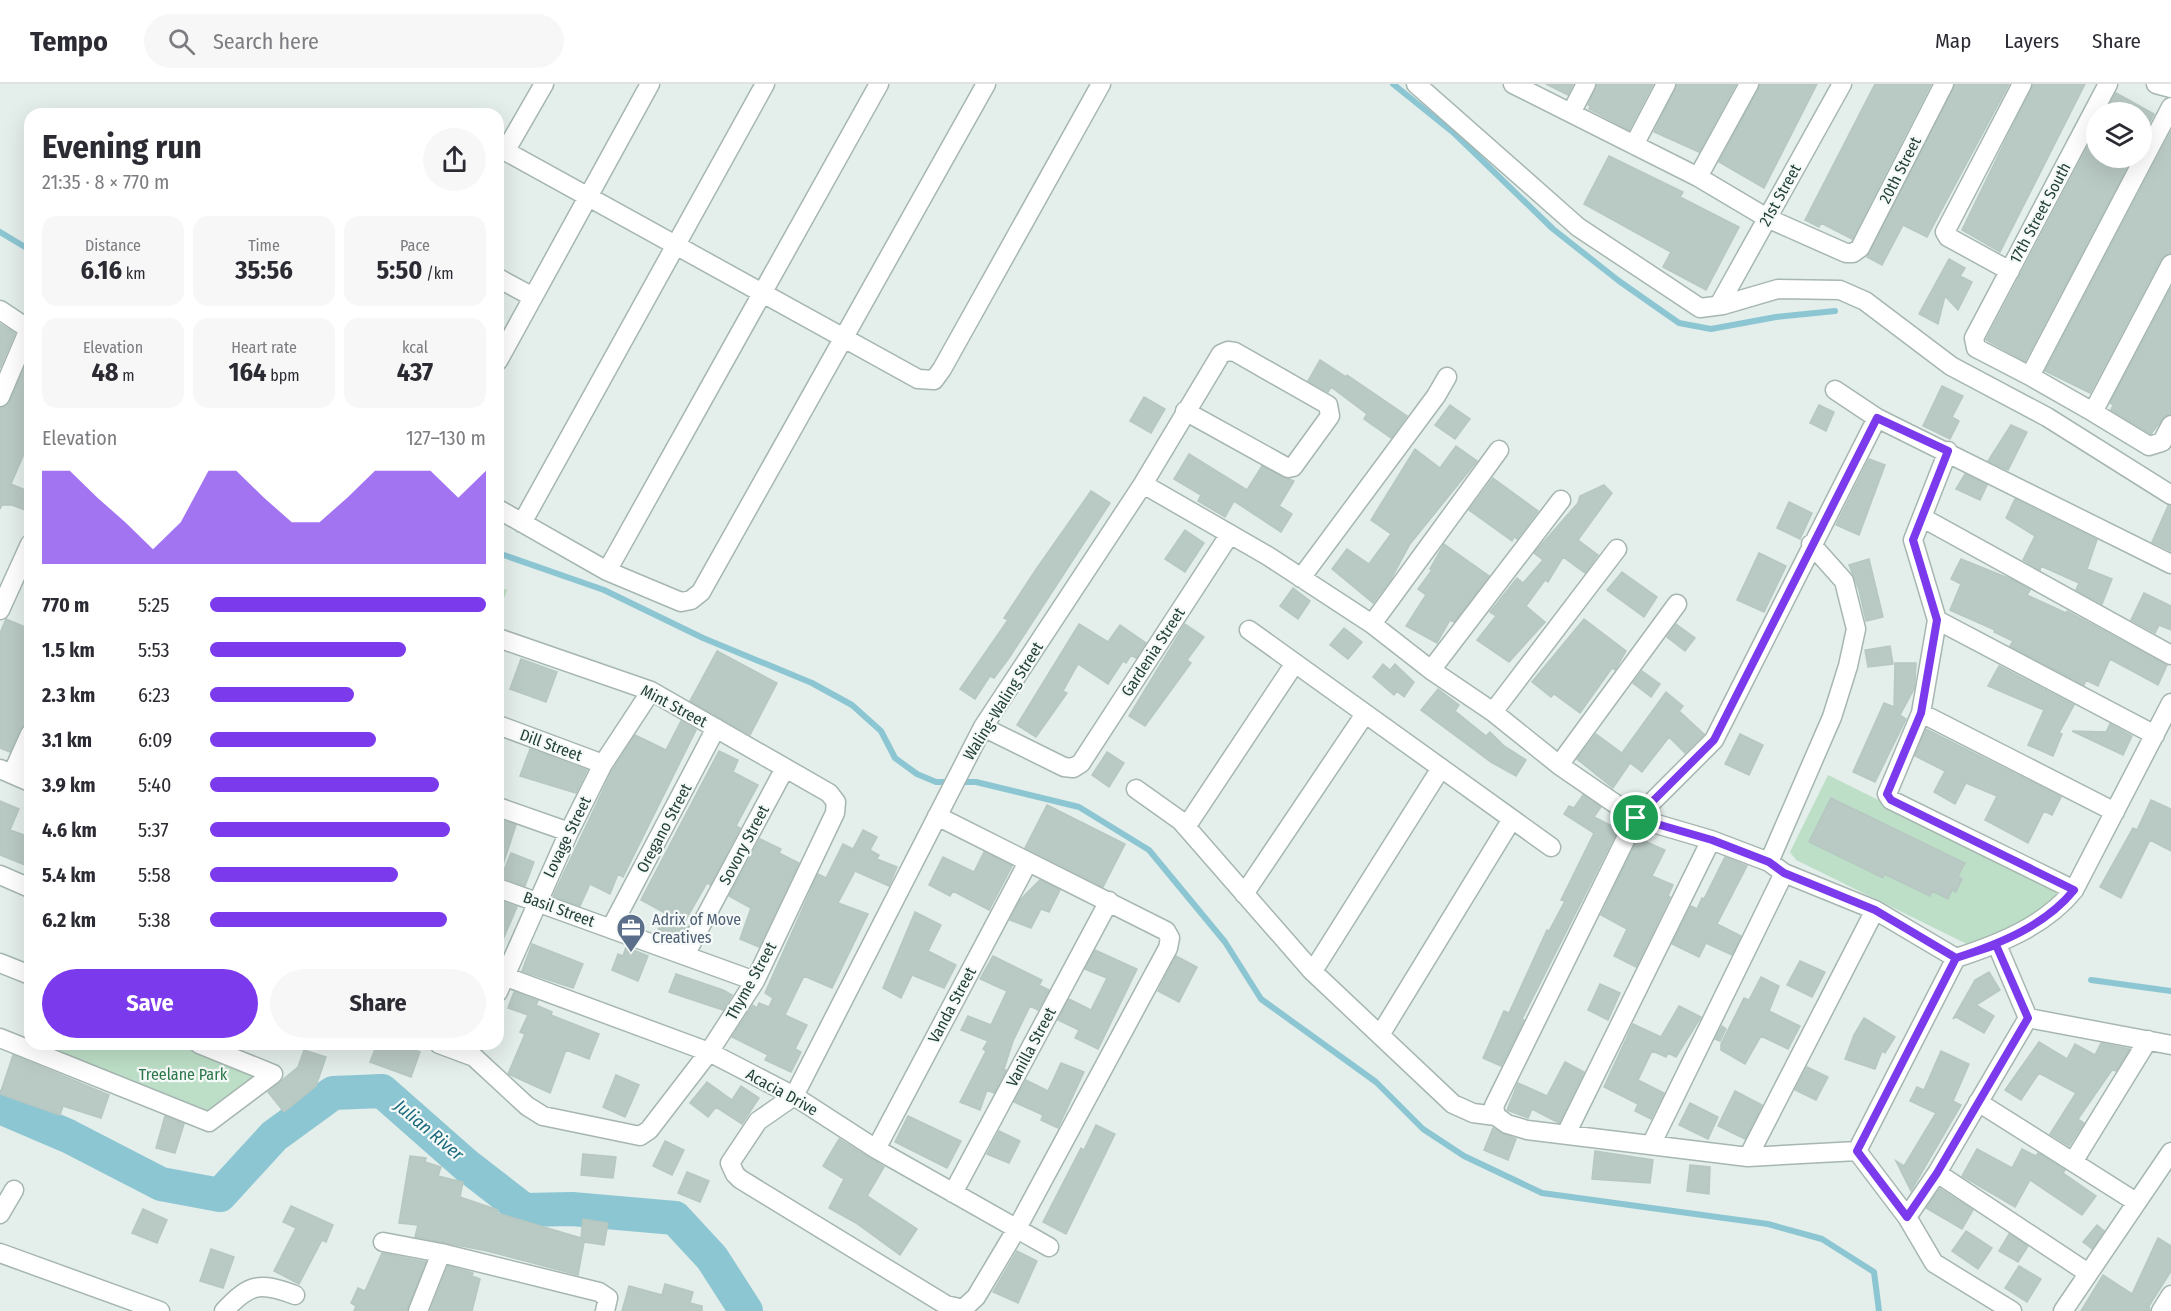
<!DOCTYPE html>
<meta charset="utf-8">
<style>
:root{--surface:#fff;--page:#f7f7f7;--text:#2b2b33;--muted:#7c7c81;--line:#e1e1e2;--accent:#7c3aed}
body{margin:0;font-family:"Fira Sans Condensed",sans-serif;background:var(--page);color:var(--text);height:100vh;display:flex;flex-direction:column;font-size:22px;white-space:nowrap}
*{box-sizing:border-box;margin:0}
p{font-size:20px;color:var(--muted)}
.icon{flex:none;width:33px;height:33px;fill:none;stroke:currentColor;stroke-width:2;stroke-linecap:round;stroke-linejoin:round}
.map{position:relative;flex:1;overflow:hidden}
.side{position:absolute;left:24px;top:24px;width:480px;height:942px;display:flex;flex-direction:column;background:var(--surface);border-radius:18px;box-shadow:0 6px 24px #0002}
.side>*{flex:none}
.fabs{position:absolute;left:2086px;top:18px;display:grid;gap:12px}
.fabs a{display:grid;place-items:center;width:66px;height:66px;border-radius:50%;background:var(--surface);box-shadow:0 6px 24px #0002;font-size:30px}
.pin{position:absolute;display:grid;place-items:center;width:51px;height:51px;color:#fff;margin:-26px;border:3px solid #fff;border-radius:50%;box-shadow:0 2px 6px #0007}
.round{display:grid;place-items:center;flex:none;width:63px;height:63px;border-radius:32px;background:var(--page)}
.headline{display:flex;align-items:center;justify-content:space-between;height:102px;padding:0 18px}
h1{font-size:33px;font-weight:700;line-height:45px}
.stats{display:grid;grid-template-columns:repeat(3,1fr);gap:9px;height:102px;padding:6px 18px}
.stats div{display:grid;align-content:center;border-radius:15px;background:var(--page);text-align:center}
.stats b{font-size:26px;font-weight:700}
.stats small{font-size:16px;font-weight:400}
.stats p{font-size:16px}
.chart{height:168px;padding:12px 18px}
.chart p{display:flex;justify-content:space-between}
.chart svg{width:100%;height:108px;margin-top:6px;fill:var(--accent);opacity:.7}
.button{display:flex;gap:12px;margin-top:auto;padding:12px 18px}
.button a{flex:1;height:69px;border-radius:36px;background:var(--accent);color:#fff;font-size:24px;font-weight:700;line-height:69px;text-align:center}
.button a+a{background:var(--page);color:var(--text)}
ul{padding:0 18px;list-style:none;font-size:20px}
li{display:grid;grid-template-columns:96px 72px 1fr;align-items:center;height:45px}
li i{height:15px;border-radius:8px;background:var(--accent)}
header{display:flex;align-items:center;gap:36px;box-sizing:border-box;height:84px;padding:0 30px;background:var(--surface);border-bottom:2px solid var(--line)}
header strong{font-size:28px}
nav{display:flex;gap:33px;margin-inline-start:auto;font-size:21px}
.search{width:420px;height:54px;background:var(--page);display:flex;align-items:center;gap:15px;box-sizing:border-box;padding:0 21px;border-radius:33px;color:var(--muted);font-size:22px}
.map>svg:first-child{display:block}
</style>
<header>
<strong>Tempo</strong>
<div class="search"><svg class="icon" aria-label="search" viewBox="0 0 24 24"><circle cx="10" cy="10" r="6"/><path d="M15 15l6 6"/></svg>Search here</div>
<nav><a>Map</a><a>Layers</a><a>Share</a></nav>
</header>
<div class="map">
<svg width="2171" height="1227" viewBox="0 0 2171 1227">
<rect width="100%" height="100%" fill="#e4eeea"/>
<!-- green -->
<path fill="#bddfc7" d="M498,503L507,506L498,532Z
M1828,691L2053,803L2056,810L2054,818L1977,865L1796,776L1790,768Z
M60,960H187L263,991L208,1031L57,971Z"/>
<g fill="none" stroke-linecap="round" stroke-linejoin="round">
<!-- stream -->
<path stroke="#8cc6d3" stroke-width="6" d="M1393,0L1455,50L1553,145L1619,197L1679,239L1711,245L1776,233L1835,227
M0,148L30,166
M498,469L604,506L703,554L812,599L852,621L881,647L895,674L917,690L936,698H976L1079,723L1149,766L1225,858L1261,915L1376,998L1423,1045L1464,1072L1542,1109L1768,1140L1822,1155L1874,1188L1879,1227
M2091,896L2171,907"/>
<!-- river -->
<path stroke="#8cc6d3" stroke-width="34" d="M0,1023L68,1052L161,1100L220,1111L274,1052L333,1009L382,1007L466,1081L524,1126L572,1125L675,1134L712,1174L746,1227"/>
</g>
<!-- building -->
<path fill="#b9c9c3" stroke="#b6c8c1" stroke-width="1.5" d="M1546,0H1573L1568,11Z
M1597,0H1653L1629,46L1589,25L1590,22L1588,21Z
M1677,0H1736L1699,68L1654,48Z
M1760,0H1817L1764,104L1719,78Z
M1875,0H1931L1852,155L1821,139L1819,143L1805,136Z
M1955,0H2009L1927,153L1903,141L1882,181L1867,173Z
M2033,0H2085L2000,168L1962,146Z
M2116,9L2154,30L2142,54V28H2106Z
M2097,45V74H2132L2025,277L1986,256Z
M2171,47V169L2161,175L2090,309L2045,287Z
M1609,72L1683,108L1680,113L1739,143L1706,206L1663,183L1671,168L1584,120Z
M1949,175L1965,184L1960,192L1972,198L1958,226L1945,212L1938,240L1919,230Z
M2171,204V330L2165,332L2151,350L2111,326L2113,321L2110,319Z
M0,240L15,249L0,284Z
M30,271V356L11,400L30,408V428L12,421H2L0,425V324L10,317Z
M1320,276L1346,293L1347,291L1407,332L1391,354L1364,335L1367,330L1331,303L1328,308L1308,297Z
M1942,302L1963,312L1952,333L1959,337L1950,355L1923,342Z
M1144,313L1165,325L1151,349L1130,337Z
M1450,321L1470,335L1455,355L1435,341Z
M1819,321L1834,328L1826,347L1810,339Z
M2011,341L2027,348L2008,386L1988,377Z
M1456,362L1477,377L1410,460L1391,495L1373,519L1332,485L1347,465L1369,480L1391,450L1371,436L1415,365L1440,384Z
M1189,370L1247,406L1262,382L1294,397L1279,422L1292,430L1281,448L1234,417L1225,433L1198,417L1201,411L1174,395Z
M1869,375L1885,381L1859,451L1836,441Z
M1965,390L1987,401L1980,416L1956,405Z
M1493,394L1538,427L1517,455L1514,453L1512,457L1469,426Z
M1604,401L1612,409L1578,456L1598,471L1585,489L1563,473L1548,498L1545,496L1526,522L1545,538L1509,578L1477,556L1496,532L1490,528L1517,494L1523,499L1543,476L1534,469L1578,419L1580,412Z
M1091,407L1110,419L1009,574L994,594L990,592L975,615L960,605L1008,536L1004,534L1037,484Z
M2015,415L2097,456L2087,485L2112,495L2102,520L2076,506L2079,499L2041,482L2040,486L2023,476L2035,452L2006,434Z
M1789,418L1812,429L1800,455L1777,444Z
M2168,422H2171V467L2152,458Z
M1185,446L1204,459L1185,488L1165,475Z
M1444,460L1489,492L1454,538L1450,536L1437,559L1406,542L1426,511L1418,505L1432,486L1430,485Z
M1759,469L1786,482L1764,528L1737,516Z
M1869,475L1883,533L1866,537L1859,506L1849,481Z
M1961,475L2013,496L2030,506L2027,511L2066,529L2067,527L2167,581L2158,601L2110,575L2098,602L2086,596L2084,601L2010,562L2013,557L1994,548L1995,546L1950,526L1961,500L1951,495Z
M1622,488L1657,513L1644,533L1607,506Z
M1293,504L1310,517L1298,535L1280,522Z
M2144,509L2171,522V546L2159,541L2155,549L2131,536Z
M6,535L30,545V559L23,576L30,579V639L20,645L10,668L0,664V549Z
M1584,535L1626,567L1615,586L1612,584L1580,629L1554,610L1551,613L1532,598Z
M1079,540L1108,558L1120,541L1146,559L1136,574L1131,571L1126,579L1123,577L1108,600L1078,580L1063,607L1067,609L1036,653L1017,641Z
M1185,540L1204,553L1187,576L1191,579L1145,642L1129,632Z
M1676,540L1695,554L1685,567L1667,553Z
M1344,544L1362,558L1348,575L1330,561Z
M1890,562L1893,580L1868,583L1865,566Z
M717,567L777,599L750,651L690,617Z
M521,575L557,588L546,618L510,605Z
M1895,579H1916L1915,596L1914,605L1900,631L1906,635L1875,698L1853,688L1884,619L1894,623Z
M1383,580L1390,586L1395,580L1414,598L1404,613L1397,607L1394,611L1373,593Z
M1999,582L2074,621L2059,649L2062,650L2053,672L2028,661L2044,626L1988,602Z
M1642,587L1660,600L1651,613L1633,599Z
M1438,605L1459,621L1455,627L1486,652L1490,648L1504,662L1526,676L1516,692L1491,678L1421,626Z
M1666,608L1683,622L1679,627L1704,650L1685,669L1669,653L1642,688L1630,679L1613,704L1577,675L1596,650L1622,669Z
M681,637L696,646L623,793L618,790L610,810L590,800L580,822L553,812L612,687L635,651L666,666Z
M2110,640L2132,652L2123,671L2072,647L2106,648Z
M1926,645L2061,713L2052,731L2044,727L2028,759L1985,736L1997,712L1966,699L1955,720L1934,708L1945,687L1915,672Z
M1740,650L1763,661L1749,691L1725,680Z
M530,665L587,686L576,709L520,692Z
M719,667L738,676L733,688L758,701L736,742L740,744L710,801L707,799L684,839L688,841L679,857L658,846L667,830L641,816Z
M1107,668L1124,679L1109,703L1092,691Z
M1583,711L1601,723L1594,733L1618,745L1522,935L1524,936L1501,982L1483,974L1504,927L1509,929L1547,846L1549,847L1565,817L1561,816L1594,749L1564,730L1569,722L1574,724Z
M1831,714L1965,779L1958,792L1962,795L1956,808L1952,806L1948,815L1932,807L1930,812L1884,790L1883,794L1809,758Z
M2151,716L2171,725V767L2150,756L2121,814L2100,803L2133,744L2137,746Z
M0,717L19,725L10,746L30,753V767L25,781L0,771Z
M1047,721L1125,760L1103,803L1025,764Z
M498,735L516,741L501,787L498,786Z
M863,746L877,753L870,766L879,771L877,775L897,783L889,802L855,787L838,819L868,830L832,904L804,892L785,931L807,941L795,965L801,968L791,988L765,976L768,971L732,953L753,921L757,924L759,919L769,923L773,914L765,909L818,790L826,794L843,760L853,765Z
M1638,754L1665,766L1652,792L1673,801L1668,812L1670,813L1636,883L1614,872L1627,845L1601,831Z
M760,755L781,765L779,769L799,779L759,863L740,855L751,824L729,812Z
M984,768L1012,782L989,826L953,807L950,812L929,801L943,773L974,788Z
M511,769L534,778L525,802L501,793Z
M1725,773L1747,782L1717,840L1741,852L1732,871L1706,859L1699,873L1672,860L1691,822L1697,825L1702,814L1704,815Z
M1040,796L1060,806L1049,828L1041,825L1031,844L1010,836L1020,816Z
M498,816L517,823L498,867Z
M915,828L941,841L928,867L956,881L944,904L912,891L901,914L883,904Z
M532,860L583,880L573,904L522,887Z
M626,863L648,872L638,897L612,886L618,870L623,872Z
M1095,866L1137,885L1098,965L1075,954L1079,946L1058,936L1069,915L1091,926L1107,894L1085,885Z
M993,872L1042,896L1039,901L1049,906L1038,926L1030,922L1013,957L1004,985L1006,986L994,1009L987,1006L980,1026L960,1018L986,967L983,965L988,957L961,946L968,932L991,941L1007,907L980,895Z
M1176,872L1197,883L1179,918L1158,907Z
M1800,877L1825,888L1812,913L1787,901Z
M1989,888L2000,906L1976,921L1994,932L1984,949L1956,933L1953,935L1975,896Z
M676,890L723,906L732,911L723,926L669,908Z
M1761,893L1779,902L1769,927L1800,942L1788,965L1761,952L1745,980L1721,966V960L1744,914L1749,916Z
M1600,900L1620,909L1608,936L1588,926Z
M514,908L538,917L536,921L552,928L551,931L599,950L589,975L566,966L550,1009L508,990L525,950L520,948L528,931L508,924Z
M1679,922L1701,933L1676,973L1668,969L1666,973L1652,967L1638,996L1664,1009L1651,1035L1635,1027L1638,1020L1604,1003L1633,940L1661,953Z
M1864,934L1895,953L1885,969L1882,967L1875,985L1845,975L1854,951Z
M1722,942L1726,945L1720,957L1715,955Z
M2039,958L2067,975L2075,960L2095,971L2101,959L2130,965L2116,987L2112,986L2078,1035L2084,1039L2069,1062L2050,1050L2076,1009L2039,989L2021,1016L2005,1006Z
M377,960H400L420,968L411,993L370,978Z
M304,966L326,973L316,1002L284,1028L268,1008L298,983Z
M1941,967L1969,980L1953,1017L1961,1021L1911,1107L1896,1077L1904,1082L1936,1029L1910,1017L1917,1003L1924,1006Z
M13,971L109,1011L101,1034L63,1022L60,1031L0,1010Z
M1565,978L1584,988L1559,1039L1532,1025L1528,1034L1507,1026L1518,999L1547,1012Z
M1061,979L1084,988L1058,1044L1041,1036L1043,1031L1014,1018L1026,996L1048,1007Z
M1807,983L1828,993L1816,1016L1795,1006Z
M616,991L639,1001L625,1033L603,1023Z
M707,998L732,1016L741,1002L759,1014L742,1040L716,1023L708,1033L690,1019Z
M1735,1007L1762,1021L1745,1055L1718,1042Z
M1690,1019L1718,1033L1708,1055L1679,1041Z
M165,1032L184,1040L175,1069L156,1064Z
M908,1032L961,1057L947,1084L895,1058Z
M1096,1041L1115,1050L1066,1150L1043,1138L1081,1064L1084,1066Z
M1493,1044L1516,1055L1508,1076L1484,1066Z
M999,1047L1020,1057L1009,1079L987,1070Z
M839,1055L884,1083L867,1112L917,1145L900,1171L856,1139L829,1124L844,1095L823,1082Z
M665,1057L684,1066L672,1091L653,1082Z
M1977,1065L2012,1084L2022,1065L2036,1072L2038,1069L2065,1086L2063,1089L2096,1112L2082,1131L2030,1096L2015,1123L1962,1092Z
M1595,1067L1653,1076L1650,1099L1592,1095Z
M583,1070L616,1073L613,1094L581,1091Z
M410,1072L426,1074L425,1078L441,1083L438,1092L463,1098L460,1113L498,1126L497,1129L581,1154L583,1135L608,1139L604,1161L584,1158L578,1191L487,1167L415,1153L418,1141L399,1139Z
M1690,1081L1710,1083L1709,1110L1687,1107Z
M687,1088L709,1097L700,1118L678,1109Z
M1940,1105L1973,1126L1962,1145L1926,1124Z
M291,1122L333,1141L326,1158L322,1156L299,1200L274,1187L296,1144L283,1138Z
M143,1125L167,1136L157,1159L132,1149Z
M2097,1141L2104,1147L2092,1165L2083,1158Z
M1966,1147L1992,1164L1978,1185L1952,1167Z
M2009,1150L2028,1162L2018,1178L1999,1167Z
M2158,1154L2171,1162V1187L2149,1222L2150,1227H2081L2103,1191L2132,1210Z
M211,1165L234,1173L223,1204L200,1197Z
M1017,1167L1037,1177L1018,1219L993,1208Z
M382,1169L426,1178L407,1227H354L356,1222L351,1219L358,1204L365,1207Z
M448,1182L473,1189L472,1192L480,1195L472,1227H430Z
M2019,1182L2041,1195L2027,1218L2005,1204Z
M665,1200L693,1208L690,1219L702,1222V1227H622L629,1202L662,1211Z"/>
<g fill="none" stroke-linecap="round" stroke-linejoin="round">
<!-- minor casing -->
<g stroke="#a6b6b1" stroke-width="21">
<path id="minor" d="M1416,0L1578,143L1700,224L1723,221L1778,205L1840,206L1865,217L1951,282L2047,333L2171,411
M1513,0L1698,93L1767,134L1846,169H1853L1860,164L1944,0
M2156,0L2171,4
M1571,29L1586,0
M1634,61L1666,0
M498,63L918,295L934,296L942,285L1101,0
M506,66L544,0
M1698,93L1749,0
M2171,180L2093,328L2149,362L2162,358L2171,341
M2010,187L1948,153L1945,148L2022,0
M498,194L533,213
M1719,221L1842,0
M0,226L30,246
M498,277L650,0
M2030,292L1976,264L1974,254L2108,0
M1835,306L1877,334L2171,480
M0,313L29,245
M2093,328L2030,292L2171,23
M1877,334L1714,656L1636,734L1711,756L1769,778L1784,789L1875,826L1956,874
M1948,367L1913,456L1937,536L1921,629L1887,710L1891,716L2074,806
M1143,400L1268,472L1372,540L1431,586L1493,628L1559,681L1636,734L1494,1022L1496,1032
M498,425L607,487L681,518L691,516L701,508L986,0
M1923,434L2171,571
M522,439L765,0
M607,487L879,0
M1301,494L1436,312L1447,293
M0,526L30,460
M1937,536L2155,651
M1372,540L1499,366
M1249,546L1551,763
M1431,586L1561,416
M1493,628L1617,465
M1921,629L2115,728
M498,641L603,680
M983,643L1064,683L1073,684L1081,679L1230,450
M1559,681L1677,520
M0,685L30,698
M12,690L30,650
M1136,705L1181,737L1312,887L1453,1020L1473,1029L1496,1032L1507,1040L1527,1046L1748,1073L1857,1067L1907,1133
M498,723L569,748
M937,732L1166,847L1170,854L1168,864L1016,1146L976,1213L963,1225L946,1221L740,1095L735,1090L730,1079L758,1037L794,1012L983,643L1143,400L1221,270L1228,267L1235,268L1328,321L1330,332L1293,383L1288,384L1185,327
M1186,743L1295,579
M1769,778L1832,633L1848,582L1856,545L1844,497L1811,460
M0,791L30,804
M498,804L755,897
M1244,810L1365,630
M611,844L716,644
M1997,861L2028,934
M685,871L785,684
M0,879L30,891
M1313,887L1441,684
M498,890L709,968L794,1012L876,1065L1049,1163
M498,908L569,748L603,680L651,607
M1380,951L1512,735
M0,954L209,1038L273,990
M199,960L273,990
M439,960L474,973L527,1022L543,1032L640,1052L649,1046L709,968L755,897L835,729L836,718L829,709L651,607L498,554
M1978,1018L2136,1118
M1566,1050L1711,756
M1651,1061L1784,789
M876,1065L1028,778
M1857,1067L1956,874C1999,860 2045,842 2074,806L2171,619
M1748,1073L1875,826
M2073,1078L2148,956
M1937,1089L2088,1189
M953,1109L1109,817
M0,1130L14,1106
M383,1158L441,1169
M0,1169L160,1227
M224,1227C250,1199 260,1198 295,1211
M418,1227L441,1169L599,1208L608,1214L605,1227
M2012,1227L1934,1179L1907,1133L1937,1089L2028,934L2171,961
M2063,1227L2171,1068
M2161,1227L2171,1211"/>
</g>
<!-- minor -->
<use href="#minor" stroke="#fff" stroke-width="18"/>
</g>
<g fill="none" stroke-linecap="round" stroke-linejoin="round">
<!-- route casing -->
<g stroke="#fff" stroke-width="12">
<path id="route" d="M1636,734L1712,756L1769,778L1784,789L1875,826L1956,874L1996,861L2028,934L1937,1089L1907,1133L1857,1067L1956,874C1999,860 2045,842 2074,806L1891,716L1887,710L1921,629L1937,536L1913,456L1948,367L1877,334L1714,656L1636,734"/>
</g>
<!-- route -->
<use href="#route" stroke="#7c3aed" stroke-width="8"/>
</g>
<!-- icons -->
<defs>
<g id="office-pin" transform="scale(1.5)"><path d="M0 17L-7.5 6A9.5 9.5 0 1 1 7.5 6Z" fill="#5c6f8a" stroke="#f5faf8"/><path d="M-6-3h4V-5.5h4V-3h4V5H-6ZM-1-4.5V-3h2v-1.5ZM-6 0V1H6V0Z" fill="#fff"/></g>
</defs>
<g fill-rule="evenodd">
<use href="#office-pin" x="631" y="844"/>
</g>
<g text-anchor="middle" dominant-baseline="central" stroke-width="4.5" stroke-linejoin="round" paint-order="stroke">
<!-- street labels -->
<g font-size="16" fill="#234039" stroke="#f5faf8">
<text transform="translate(1900 86) rotate(-63)">20th Street</text>
<text transform="translate(1780 111) rotate(-61)">21st Street</text>
<text transform="translate(2040 129) rotate(-62)">17th Street South</text>
<text transform="translate(1153 568) rotate(-57)">Gardenia Street</text>
<text transform="translate(1003 617) rotate(-58)">Waling-Waling Street</text>
<text transform="translate(674 622) rotate(28)">Mint Street</text>
<text transform="translate(551 661) rotate(20)">Dill Street</text>
<text transform="translate(664 744) rotate(-62)">Oregano Street</text>
<text transform="translate(567 753) rotate(-64)">Lovage Street</text>
<text transform="translate(744 761) rotate(-62)">Sovory Street</text>
<text transform="translate(559 825) rotate(20)">Basil Street</text>
<text transform="translate(751 897) rotate(-61)">Thyme Street</text>
<text transform="translate(952 921) rotate(-62)">Vanda Street</text>
<text transform="translate(1031 963) rotate(-62)">Vanilla Street</text>
<text transform="translate(782 1008) rotate(29)">Acacia Drive</text>
</g>
<!-- service labels -->
<g font-size="16" fill="#4e5e75" stroke="#f5faf8" text-anchor="start">
<text x="652" y="835">Adrix of Move<tspan x="652" dy="18">Creatives</tspan></text>
</g>
<!-- park labels -->
<g font-size="16" fill="#2c784b" stroke="#f5faf8">
<text x="183" y="990">Treelane Park</text>
</g>
<!-- water labels -->
<g font-size="18" font-style="italic" fill="#1c6a7d" stroke="#f5faf8">
<text transform="translate(429 1046) rotate(40)">Julian River</text>
</g>
</g>
</svg>
<div class="fabs">
<a><svg class="icon" aria-label="layers" viewBox="0 0 24 24"><path d="M12 4l9 5-9 5-9-5zM3 14l9 5 9-5"/></svg></a>
</div>
<div class="pin" style="left:1636px;top:734px;background:#1e9e55"><svg class="icon" aria-label="arrive" viewBox="0 0 24 24"><path d="M6 21V4h12l-3 4 3 4H6"/></svg></div>
<section class="side">
<div class="headline"><div><h1>Evening run</h1><p>21:35 · 8 × 770 m</p></div><a class="round"><svg class="icon" aria-label="share" viewBox="0 0 24 24"><path d="M12 15V3M7 8l5-5 5 5M5 13v7h14v-7"/></svg></a></div>
<div class="stats">
<div><p>Distance</p><b>6.16<small> km</small></b></div>
<div><p>Time</p><b>35:56</b></div>
<div><p>Pace</p><b>5:50<small> /km</small></b></div>
</div>
<div class="stats">
<div><p>Elevation</p><b>48<small> m</small></b></div>
<div><p>Heart rate</p><b>164<small> bpm</small></b></div>
<div><p>kcal</p><b>437</b></div>
</div>
<div class="chart"><p><span>Elevation</span>127–130 m</p>
<svg viewBox="0 0 160 44" preserveAspectRatio="none"><path d="M0 44V6L10 6L20 17L30 27L40 38L50 27L60 6L70 6L80 17L90 27L100 27L110 17L120 6L130 6L140 6L150 17L160 6V44z"/></svg>
</div>
<ul>
<li><b>770 m</b>5:25<i style="width:100%"></i></li>
<li><b>1.5 km</b>5:53<i style="width:71%"></i></li>
<li><b>2.3 km</b>6:23<i style="width:52%"></i></li>
<li><b>3.1 km</b>6:09<i style="width:60%"></i></li>
<li><b>3.9 km</b>5:40<i style="width:83%"></i></li>
<li><b>4.6 km</b>5:37<i style="width:87%"></i></li>
<li><b>5.4 km</b>5:58<i style="width:68%"></i></li>
<li><b>6.2 km</b>5:38<i style="width:86%"></i></li>
</ul>
<div class="button"><a>Save</a><a>Share</a></div>
</section>
</div>
